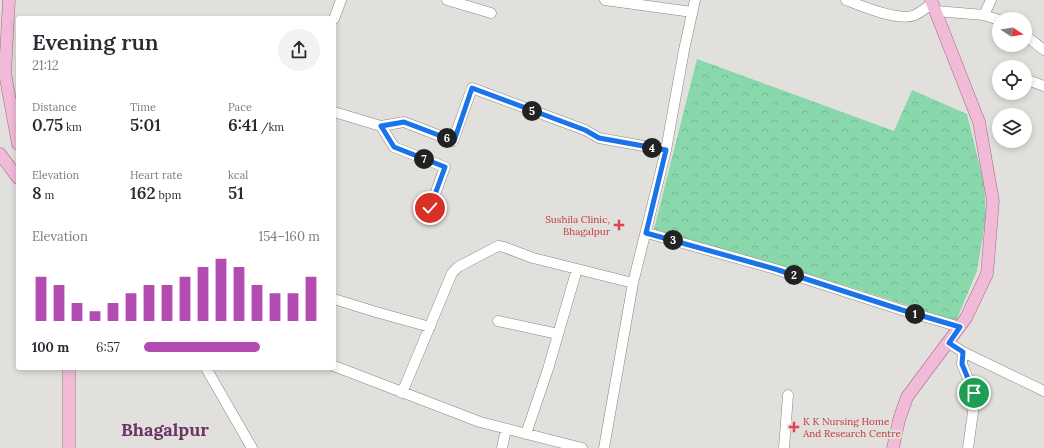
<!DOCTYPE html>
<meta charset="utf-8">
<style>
:root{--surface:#fff;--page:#f2f2f3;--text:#2b2b33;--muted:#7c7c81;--accent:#b24cb1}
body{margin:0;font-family:Lora,serif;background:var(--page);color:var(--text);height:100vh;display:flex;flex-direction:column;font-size:15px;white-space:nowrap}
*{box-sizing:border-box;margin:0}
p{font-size:13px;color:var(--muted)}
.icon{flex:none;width:22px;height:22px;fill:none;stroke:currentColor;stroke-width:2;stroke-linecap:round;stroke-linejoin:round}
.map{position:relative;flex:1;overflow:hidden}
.drawer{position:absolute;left:16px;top:16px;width:320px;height:354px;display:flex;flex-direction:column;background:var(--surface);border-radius:4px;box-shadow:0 2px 6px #0003}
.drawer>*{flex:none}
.needle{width:26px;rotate:102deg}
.controls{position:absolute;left:992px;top:12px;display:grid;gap:8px}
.controls a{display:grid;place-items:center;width:40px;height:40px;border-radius:50%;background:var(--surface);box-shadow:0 2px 6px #0003;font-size:20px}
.pin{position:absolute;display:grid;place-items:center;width:34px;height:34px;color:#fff;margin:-17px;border:2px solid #fff;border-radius:50%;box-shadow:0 1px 4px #0007}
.km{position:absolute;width:20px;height:20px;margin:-10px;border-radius:50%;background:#222;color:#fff;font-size:11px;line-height:20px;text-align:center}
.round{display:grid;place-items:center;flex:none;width:42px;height:42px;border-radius:21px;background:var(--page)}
.head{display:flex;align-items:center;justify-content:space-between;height:68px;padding:0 16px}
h1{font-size:22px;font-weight:600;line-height:30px}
.stats{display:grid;grid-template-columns:repeat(3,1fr);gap:6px;height:68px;padding:4px 16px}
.stats div{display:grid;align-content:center}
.stats b{font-size:17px;font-weight:600}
.stats small{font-size:11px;font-weight:400}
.stats p{font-size:11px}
.chart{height:112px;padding:8px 16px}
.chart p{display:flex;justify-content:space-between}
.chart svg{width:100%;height:72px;margin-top:4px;stroke:var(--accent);stroke-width:6}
ul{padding:0 16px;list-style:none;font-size:13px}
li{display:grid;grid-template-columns:64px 48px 1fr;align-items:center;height:30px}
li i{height:10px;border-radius:5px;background:var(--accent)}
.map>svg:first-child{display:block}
</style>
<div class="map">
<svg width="1044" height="448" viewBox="0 0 1044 448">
<defs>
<pattern id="park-crowns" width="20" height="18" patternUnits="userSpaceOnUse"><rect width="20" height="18" fill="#88d8ab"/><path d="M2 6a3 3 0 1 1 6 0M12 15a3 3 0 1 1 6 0" fill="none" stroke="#75b993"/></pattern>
</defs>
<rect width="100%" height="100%" fill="#e2e0dc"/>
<!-- park -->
<path fill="url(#park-crowns)" d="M697,59L894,131L912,90L967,114L984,184L986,217L977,271L956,321L850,287L654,229Z"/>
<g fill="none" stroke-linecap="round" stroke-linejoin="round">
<!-- minor casing -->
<g stroke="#888582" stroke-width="11">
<path id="minor" d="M447,0L491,13
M605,0L692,12
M846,0C861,6 899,22 915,15C921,12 927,7 933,3
M936,11L984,15L999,20
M984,15L991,0
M334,19L341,0
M1025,35L1044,50
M1025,79L1044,86
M334,112L381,126L404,122L453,141L472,88L585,130L599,138L666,150
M381,126L394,147L445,167L430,208
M647,233L775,269L902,310L960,327
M334,299L376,312L430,327
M498,321L558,334
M949,343L963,352L1044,391
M963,352L962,364L974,393V405L968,448
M334,366L480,422L582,448
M206,368L252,448
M402,393L452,273L458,267L498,246L504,247L533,258L633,283
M526,434L548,369L577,269
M502,448L506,429
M604,448L633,283L666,150L684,50L695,0
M784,448L788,395"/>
</g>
<!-- major casing -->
<g stroke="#a26886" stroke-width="13">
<path id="major" d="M9,0L5,73L18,144
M0,154L18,178
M69,448V368
M893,448L899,420L907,397L966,318L987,274L993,201L979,122L931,0"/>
</g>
<!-- minor -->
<use href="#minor" stroke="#fff" stroke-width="10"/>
<!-- major -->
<use href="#major" stroke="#f1bbd7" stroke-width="12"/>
</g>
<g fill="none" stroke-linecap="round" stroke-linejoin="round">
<!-- route casing -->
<g stroke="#fff" stroke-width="8">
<path id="route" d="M430,208L445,167L394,147L381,126L404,122L454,141L472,88L585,130L599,138L666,150L646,233L775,269L902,310L960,327L949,343L963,352L962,364L974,393"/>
</g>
<!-- route -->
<use href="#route" stroke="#1a73e8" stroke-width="5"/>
</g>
<!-- markers -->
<g fill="#e0444e" stroke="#e2e0dc" stroke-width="1.5">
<path d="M617 219h4v4h4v4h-4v4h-4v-4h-4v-4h4z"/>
<path d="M792 421h4v4h4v4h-4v4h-4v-4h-4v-4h4z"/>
</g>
<g text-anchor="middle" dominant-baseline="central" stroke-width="4" stroke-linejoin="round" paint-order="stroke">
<!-- health labels -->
<g font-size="10" fill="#be3a42" stroke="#e2e0dc" text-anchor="end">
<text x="610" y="219">Sushila Clinic,<tspan x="610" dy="12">Bhagalpur</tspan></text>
<text x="803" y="421" text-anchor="start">K K Nursing Home<tspan x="803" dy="12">And Research Centre</tspan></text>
</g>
<!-- town labels -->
<g font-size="18" font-weight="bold" fill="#683566" stroke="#e2e0dc">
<text x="165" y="429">Bhagalpur</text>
</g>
</g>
</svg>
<div class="controls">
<a><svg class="needle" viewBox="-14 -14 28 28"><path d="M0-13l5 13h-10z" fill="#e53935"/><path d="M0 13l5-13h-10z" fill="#7c7c81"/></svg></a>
<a><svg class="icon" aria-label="locate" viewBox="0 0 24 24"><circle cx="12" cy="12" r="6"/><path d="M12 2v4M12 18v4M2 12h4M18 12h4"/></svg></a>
<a><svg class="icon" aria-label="layers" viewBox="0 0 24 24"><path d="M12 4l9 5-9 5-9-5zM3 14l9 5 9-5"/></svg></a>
</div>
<div class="pin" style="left:974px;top:393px;background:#1e9e55"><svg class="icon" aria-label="arrive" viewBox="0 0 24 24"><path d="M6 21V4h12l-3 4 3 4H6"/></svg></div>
<div class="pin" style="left:430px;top:208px;background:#d93025"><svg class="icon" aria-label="check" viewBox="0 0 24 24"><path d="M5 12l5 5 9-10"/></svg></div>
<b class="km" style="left:915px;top:314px">1</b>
<b class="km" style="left:794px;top:275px">2</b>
<b class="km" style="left:673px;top:240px">3</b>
<b class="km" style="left:652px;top:148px">4</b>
<b class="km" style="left:532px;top:111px">5</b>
<b class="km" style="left:447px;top:138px">6</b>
<b class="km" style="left:424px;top:159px">7</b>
<section class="drawer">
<div class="head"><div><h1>Evening run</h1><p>21:12</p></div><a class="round"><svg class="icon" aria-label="share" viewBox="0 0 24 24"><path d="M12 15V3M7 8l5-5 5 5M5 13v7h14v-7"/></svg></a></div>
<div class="stats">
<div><p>Distance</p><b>0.75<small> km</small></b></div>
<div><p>Time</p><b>5:01</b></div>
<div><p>Pace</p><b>6:41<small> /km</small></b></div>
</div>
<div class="stats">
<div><p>Elevation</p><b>8<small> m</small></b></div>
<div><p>Heart rate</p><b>162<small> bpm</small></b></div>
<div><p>kcal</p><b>51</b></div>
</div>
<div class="chart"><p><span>Elevation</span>154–160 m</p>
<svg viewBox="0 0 160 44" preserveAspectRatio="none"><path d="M5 44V17M15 44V22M25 44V33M35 44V38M45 44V33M55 44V27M65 44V22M75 44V22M85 44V17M95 44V11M105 44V6M115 44V11M125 44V22M135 44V27M145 44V27M155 44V17"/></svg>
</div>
<ul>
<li><b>100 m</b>6:57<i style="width:66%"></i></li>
</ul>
</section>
</div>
